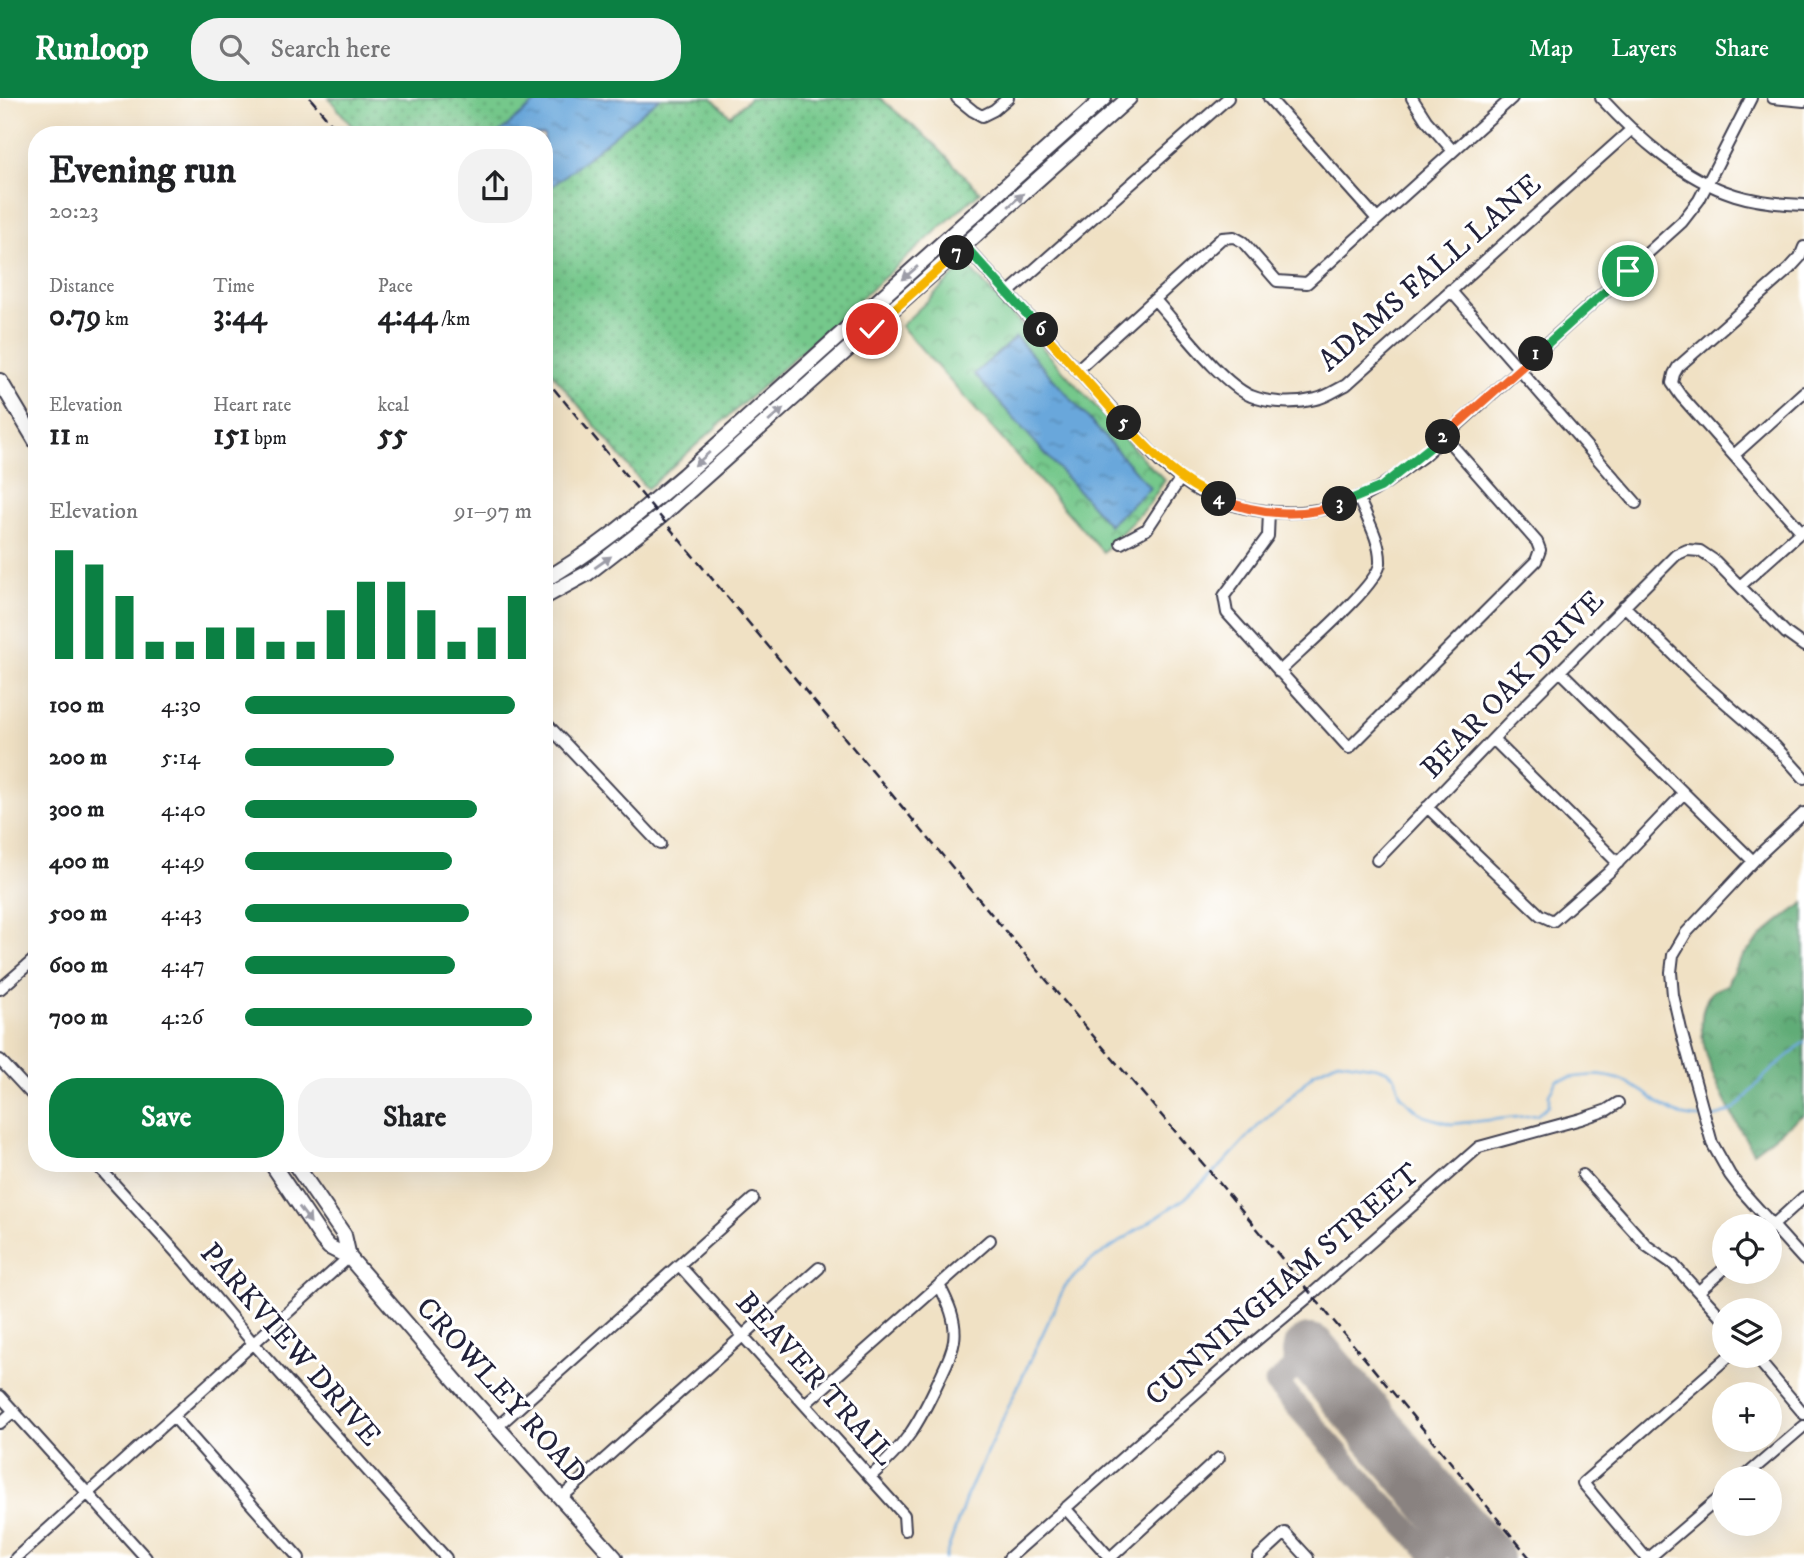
<!DOCTYPE html>
<meta charset="utf-8">
<style>
:root{--surface:#fff;--page:#f2f2f2;--text:#202124;--muted:#757577;--accent:#0b8043}
body{margin:0;font-family:"IM FELL DW Pica",serif;background:var(--page);color:var(--text);height:100vh;display:flex;flex-direction:column;font-size:26px;white-space:nowrap}
*{box-sizing:border-box;margin:0}
p{font-size:23px;color:var(--muted)}
.icon{flex:none;width:38px;height:38px;fill:none;stroke:currentColor;stroke-width:2;stroke-linecap:round;stroke-linejoin:round}
.map{position:relative;flex:1;overflow:hidden}
.sheet{position:absolute;left:28px;top:28px;width:525px;height:1046px;display:flex;flex-direction:column;background:var(--surface);border-radius:28px;box-shadow:0 7px 28px #0002}
.sheet>*{flex:none}
.fabs{position:absolute;left:1712px;top:1116px;display:grid;gap:14px}
.fabs a{display:grid;place-items:center;width:70px;height:70px;border-radius:50%;background:var(--surface);box-shadow:0 7px 28px #0002;font-size:35px}
.pin{position:absolute;display:grid;place-items:center;width:60px;height:60px;color:#fff;margin:-30px;border:4px solid #fff;border-radius:50%;box-shadow:0 2px 7px #0007}
.km{position:absolute;width:35px;height:35px;margin:-18px;border-radius:50%;background:#222;color:#fff;font-size:19px;line-height:35px;text-align:center}
.round{display:grid;place-items:center;flex:none;width:74px;height:74px;border-radius:28px;background:var(--page)}
.headline{display:flex;align-items:center;justify-content:space-between;height:119px;padding:0 21px}
h1{font-size:38px;font-weight:700;line-height:52px}
.stats{display:grid;grid-template-columns:repeat(3,1fr);gap:10px;height:119px;padding:7px 21px}
.stats div{display:grid;align-content:center}
.stats b{font-size:30px;font-weight:700}
.stats small{font-size:19px;font-weight:400}
.stats p{font-size:19px}
.chart{height:196px;padding:14px 21px}
.chart p{display:flex;justify-content:space-between}
.chart svg{width:100%;height:126px;margin-top:7px;stroke:var(--accent);stroke-width:6}
.action{display:flex;gap:14px;margin-top:auto;padding:14px 21px}
.action a{flex:1;height:80px;border-radius:28px;background:var(--accent);color:#fff;font-size:28px;font-weight:700;line-height:80px;text-align:center}
.action a+a{background:var(--page);color:var(--text)}
ul{padding:0 21px;list-style:none;font-size:23px}
li{display:grid;grid-template-columns:112px 84px 1fr;align-items:center;height:52px}
li i{height:18px;border-radius:9px;background:var(--accent)}
header{display:flex;align-items:center;gap:42px;box-sizing:border-box;height:98px;padding:0 35px;background:var(--accent);color:#fff}
header strong{font-size:33px}
nav{display:flex;gap:38px;margin-inline-start:auto;font-size:24px}
.search{width:490px;height:63px;background:var(--page);display:flex;align-items:center;gap:18px;box-sizing:border-box;padding:0 24px;border-radius:28px;color:var(--muted);font-size:26px}
.map>svg:first-child{display:block}
</style>
<header>
<strong>Runloop</strong>
<div class="search"><svg class="icon" aria-label="search" viewBox="0 0 24 24"><circle cx="10" cy="10" r="6"/><path d="M15 15l6 6"/></svg>Search here</div>
<nav><a>Map</a><a>Layers</a><a>Share</a></nav>
</header>
<div class="map">
<svg width="1804" height="1460" viewBox="0 0 1804 1460">
<defs>
<pattern id="grass-dots" width="8" height="8" patternUnits="userSpaceOnUse" patternTransform="scale(1.75)"><rect width="8" height="8" fill="#75c88b"/><path d="M2 2h.1M6 6h.1" fill="none" stroke="#60a273" stroke-width="1.8" stroke-linecap="round"/></pattern>
<pattern id="forest-crowns" width="20" height="18" patternUnits="userSpaceOnUse" patternTransform="scale(1.75)"><rect width="20" height="18" fill="#60ac77"/><path d="M2 6a3 3 0 1 1 6 0M12 15a3 3 0 1 1 6 0" fill="none" stroke="#4f8c63"/></pattern>
<pattern id="park-crowns" width="20" height="18" patternUnits="userSpaceOnUse" patternTransform="scale(1.75)"><rect width="20" height="18" fill="#75c88b"/><path d="M2 6a3 3 0 1 1 6 0M12 15a3 3 0 1 1 6 0" fill="none" stroke="#60a273"/></pattern>
<pattern id="water-ripples" width="26" height="14" patternUnits="userSpaceOnUse" patternTransform="scale(1.75)"><rect width="26" height="14" fill="#69a7db"/><path d="M2 4q2-2 4 0t4 0M15 11q2-2 4 0t4 0" fill="none" stroke="#5688b3"/></pattern>
</defs>
<rect width="100%" height="100%" fill="#fff"/>
<filter id="ink" filterUnits="userSpaceOnUse"><feTurbulence type="fractalNoise" baseFrequency=".0143" numOctaves="2"/><feDisplacementMap in="SourceGraphic" scale="14" xChannelSelector="R" yChannelSelector="G"/><feConvolveMatrix kernelMatrix="1 2 1 2 8 2 1 2 1" color-interpolation-filters="sRGB"/></filter>
<filter id="wash" filterUnits="userSpaceOnUse"><feTurbulence type="fractalNoise" baseFrequency=".00686" numOctaves="4" result="noise"/><feDisplacementMap in="SourceGraphic" scale="28" xChannelSelector="R" yChannelSelector="G"/><feGaussianBlur stdDeviation="1.57" result="paint"/><feColorMatrix in="noise" values="0 0 0 0 0 0 0 0 0 0 0 0 0 0 0 0 0 1.4 0 .05"/><feComposite in="paint" operator="in"/></filter>
<g filter="url(#wash)">
<rect width="100%" height="100%" fill="#f0e1c4"/>
<!-- grass -->
<path fill="url(#grass-dots)" stroke="#4c7563" stroke-width="2" d="M329,0H712L730,18L750,0H880L933,45L980,94L647,391L544,265V37H359Z"/>
<!-- forest -->
<path fill="url(#forest-crowns)" stroke="#416759" stroke-width="2" d="M1804,805V1016L1753,1054C1733,1019 1679,932 1712,894C1715,891 1722,889 1727,887C1739,853 1775,825 1804,805Z"/>
<!-- park -->
<path fill="url(#park-crowns)" stroke="#4c7563" stroke-width="2" d="M966,166L1146,364L1165,382L1149,406L1103,454L901,228Z"/>
<!-- water -->
<path fill="url(#water-ripples)" stroke="#46648b" stroke-width="2" d="M541,0H660L544,95V37H496Z
M1016,239L1150,390L1109,427L974,276Z"/>
<g fill="none" stroke-linecap="round" stroke-linejoin="round">
<!-- stream -->
<path stroke="#69a7db" stroke-width="2.5" d="M1707,1020C1736,1016 1742,1004 1759,984C1772,970 1789,957 1804,944
M945,1460L967,1397L1065,1188L1089,1164L1184,1101L1221,1068L1259,1027L1288,1001L1315,974L1338,963L1377,969L1388,973L1395,979L1400,996L1407,1004L1424,1018L1451,1026L1537,1017L1549,1007V996L1557,982C1579,978 1601,974 1623,983C1652,994 1665,1020 1701,1020"/>
<!-- taxiway -->
<path stroke="#898280" stroke-width="23" d="M1312,1256L1276,1285L1378,1400L1436,1460"/>
<!-- runway -->
<path stroke="#898280" stroke-width="56" d="M1310,1254L1485,1460"/>
</g>
</g>
<g filter="url(#ink)">
<g fill="none" stroke-linecap="round" stroke-linejoin="round">
<!-- minor casing -->
<g stroke="#413f50" stroke-width="14">
<path id="minor" d="M957,0L973,13L982,18L994,12L1008,0
M1269,0L1377,121
M1412,0L1426,22L1453,53
M1601,0C1638,40 1682,80 1735,97C1757,104 1781,106 1804,107
M1773,0L1804,3
M954,136L1160,364C1172,374 1184,385 1199,393C1255,422 1329,423 1383,387C1396,379 1409,368 1422,359L1682,124L1699,102L1751,0
M1450,192L1636,405
M1008,195L1228,0
M1155,202C1179,228 1220,284 1251,298C1271,306 1296,306 1316,301C1326,299 1336,292 1346,287L1632,31
M1077,272L1222,140L1234,139L1243,144L1277,183L1307,185L1512,0
M1734,357L1804,294
M1269,413L1268,438L1224,498L1227,515L1349,650L1536,463L1540,452L1537,444L1444,338
M1801,433L1681,298L1672,285L1674,276L1678,269L1789,171L1800,159L1804,149
M1121,445L1147,431L1180,381
M1740,488L1804,431
M1624,508L1704,586L1775,648L1804,680
M1560,573L1753,763
M1279,574C1298,555 1379,487 1380,465C1381,443 1366,419 1358,399
M544,623L660,746
M1493,641L1618,765
M1427,709L1540,817L1553,823L1608,775L1683,696
M1804,715L1761,755L1686,835L1673,857L1671,874L1673,897L1682,936L1712,1045L1730,1077L1742,1093L1804,1162
M1377,762L1513,620L1676,457L1687,452L1700,453L1715,463L1786,535L1804,548
M0,891L37,859
M0,962L37,1002
M96,1066L185,1164L253,1245L446,1460
M1583,1077L1647,1148L1673,1166L1724,1222
M1770,1130L1804,1099
M679,1167L904,1417L905,1432
M1699,1193L1724,1171
M1755,1258L1804,1316
M0,1298L146,1460
M805,1306L990,1142
M173,1318L299,1460
M0,1325L14,1313
M497,1329L753,1101
M870,1379C906,1347 918,1327 938,1284C944,1271 952,1257 954,1243C957,1223 948,1204 939,1187
M1742,1381L1804,1328
M561,1400L819,1170
M1065,1410L1110,1460
M16,1460L349,1159
M1009,1460L1240,1256L1312,1196L1479,1049L1581,1021L1607,1012L1618,1005
M1110,1460L1219,1360
M1258,1460L1285,1435L1308,1460
M1646,1460L1583,1385L1729,1258
M1649,1460L1724,1396"/>
</g>
<!-- major casing -->
<g stroke="#413f50" stroke-width="18">
<path id="major" d="M0,283L37,345
M544,482C596,453 639,415 684,377L1104,0
M544,499L588,475L660,419L1129,0
M272,1066L323,1142L329,1149L349,1159L461,1289L615,1460
M295,1066L344,1137L349,1159"/>
</g>
<!-- minor -->
<use href="#minor" stroke="#fff" stroke-width="10"/>
<!-- major -->
<use href="#major" stroke="#fff" stroke-width="14"/>
<!-- rail -->
<path stroke="#22223b" stroke-width="2.5" stroke-dasharray="10 5" stroke-linecap="butt" d="M310,0L341,37
M544,279L1083,926L1211,1075L1530,1460"/>
</g>
<!-- one-way arrows -->
<defs><path id="oneway-solid" d="M-6-.8H1V-3.2L6.5 0L1 3.2V.8H-6Z" transform="scale(1.75)"/></defs>
<g fill="#9c9ca7">
<use href="#oneway-solid" transform="translate(1016 102) rotate(-42)"/>
<use href="#oneway-solid" transform="translate(910 175) rotate(139)"/>
<use href="#oneway-solid" transform="translate(776 317) rotate(-42)"/>
<use href="#oneway-solid" transform="translate(702 361) rotate(138)"/>
<use href="#oneway-solid" transform="translate(603 464) rotate(-35)"/>
<use href="#oneway-solid" transform="translate(305 1117) rotate(54)"/>
</g>
</g>
<g fill="none" stroke-linecap="round" stroke-linejoin="round" filter="url(#ink)">
<!-- split-1 casing -->
<g stroke="#fff" stroke-width="14">
<path id="split-1" d="M1536,256L1628,173"/>
</g>
<!-- split-2 casing -->
<g stroke="#fff" stroke-width="14">
<path id="split-2" d="M1443,339L1536,256"/>
</g>
<!-- split-3 casing -->
<g stroke="#fff" stroke-width="14">
<path id="split-3" d="M1340,406L1381,389L1443,339"/>
</g>
<!-- split-4 casing -->
<g stroke="#fff" stroke-width="14">
<path id="split-4" d="M1219,401C1256,416 1303,421 1340,406"/>
</g>
<!-- split-5 casing -->
<g stroke="#fff" stroke-width="14">
<path id="split-5" d="M1124,325C1153,356 1179,385 1219,401"/>
</g>
<!-- split-6 casing -->
<g stroke="#fff" stroke-width="14">
<path id="split-6" d="M1041,232L1124,325"/>
</g>
<!-- split-7 casing -->
<g stroke="#fff" stroke-width="14">
<path id="split-7" d="M957,155L965,148L1041,232"/>
</g>
<!-- split-8 casing -->
<g stroke="#fff" stroke-width="14">
<path id="split-8" d="M872,231L957,155"/>
</g>
<!-- split-1 -->
<use href="#split-1" stroke="#22a559" stroke-width="9"/>
<!-- split-2 -->
<use href="#split-2" stroke="#f0652b" stroke-width="9"/>
<!-- split-3 -->
<use href="#split-3" stroke="#22a559" stroke-width="9"/>
<!-- split-4 -->
<use href="#split-4" stroke="#f0652b" stroke-width="9"/>
<!-- split-5 -->
<use href="#split-5" stroke="#f5b400" stroke-width="9"/>
<!-- split-6 -->
<use href="#split-6" stroke="#f5b400" stroke-width="9"/>
<!-- split-7 -->
<use href="#split-7" stroke="#22a559" stroke-width="9"/>
<!-- split-8 -->
<use href="#split-8" stroke="#f5b400" stroke-width="9"/>
</g>
<g text-anchor="middle" dominant-baseline="central" stroke-width="6" stroke-linejoin="round" paint-order="stroke">
<!-- street labels -->
<g font-size="30" fill="#22223b" stroke="#fff">
<text transform="translate(1430 175) rotate(-41)">ADAMS FALL LANE</text>
<text transform="translate(1513 587) rotate(-46)">BEAR OAK DRIVE</text>
<text transform="translate(1283 1187) rotate(-41)">CUNNINGHAM STREET</text>
<text transform="translate(290 1247) rotate(49)">PARKVIEW DRIVE</text>
<text transform="translate(815 1281) rotate(48)">BEAVER TRAIL</text>
<text transform="translate(501 1293) rotate(48)">CROWLEY ROAD</text>
</g>
</g>
</svg>
<div class="fabs">
<a><svg class="icon" aria-label="locate" viewBox="0 0 24 24"><circle cx="12" cy="12" r="6"/><path d="M12 2v4M12 18v4M2 12h4M18 12h4"/></svg></a>
<a><svg class="icon" aria-label="layers" viewBox="0 0 24 24"><path d="M12 4l9 5-9 5-9-5zM3 14l9 5 9-5"/></svg></a>
<a>+</a>
<a>−</a>
</div>
<div class="pin" style="left:1628px;top:173px;background:#1e9e55"><svg class="icon" aria-label="arrive" viewBox="0 0 24 24"><path d="M6 21V4h12l-3 4 3 4H6"/></svg></div>
<div class="pin" style="left:872px;top:231px;background:#d93025"><svg class="icon" aria-label="check" viewBox="0 0 24 24"><path d="M5 12l5 5 9-10"/></svg></div>
<b class="km" style="left:1536px;top:256px">1</b>
<b class="km" style="left:1443px;top:339px">2</b>
<b class="km" style="left:1340px;top:406px">3</b>
<b class="km" style="left:1219px;top:401px">4</b>
<b class="km" style="left:1124px;top:325px">5</b>
<b class="km" style="left:1041px;top:232px">6</b>
<b class="km" style="left:957px;top:155px">7</b>
<section class="sheet">
<div class="headline"><div><h1>Evening run</h1><p>20:23</p></div><a class="round"><svg class="icon" aria-label="share" viewBox="0 0 24 24"><path d="M12 15V3M7 8l5-5 5 5M5 13v7h14v-7"/></svg></a></div>
<div class="stats">
<div><p>Distance</p><b>0.79<small> km</small></b></div>
<div><p>Time</p><b>3:44</b></div>
<div><p>Pace</p><b>4:44<small> /km</small></b></div>
</div>
<div class="stats">
<div><p>Elevation</p><b>11<small> m</small></b></div>
<div><p>Heart rate</p><b>151<small> bpm</small></b></div>
<div><p>kcal</p><b>55</b></div>
</div>
<div class="chart"><p><span>Elevation</span>91–97 m</p>
<svg viewBox="0 0 160 44" preserveAspectRatio="none"><path d="M5 44V6M15 44V11M25 44V22M35 44V38M45 44V38M55 44V33M65 44V33M75 44V38M85 44V38M95 44V27M105 44V17M115 44V17M125 44V27M135 44V38M145 44V33M155 44V22"/></svg>
</div>
<ul>
<li><b>100 m</b>4:30<i style="width:94%"></i></li>
<li><b>200 m</b>5:14<i style="width:52%"></i></li>
<li><b>300 m</b>4:40<i style="width:81%"></i></li>
<li><b>400 m</b>4:49<i style="width:72%"></i></li>
<li><b>500 m</b>4:43<i style="width:78%"></i></li>
<li><b>600 m</b>4:47<i style="width:73%"></i></li>
<li><b>700 m</b>4:26<i style="width:100%"></i></li>
</ul>
<div class="action"><a>Save</a><a>Share</a></div>
</section>
</div>
